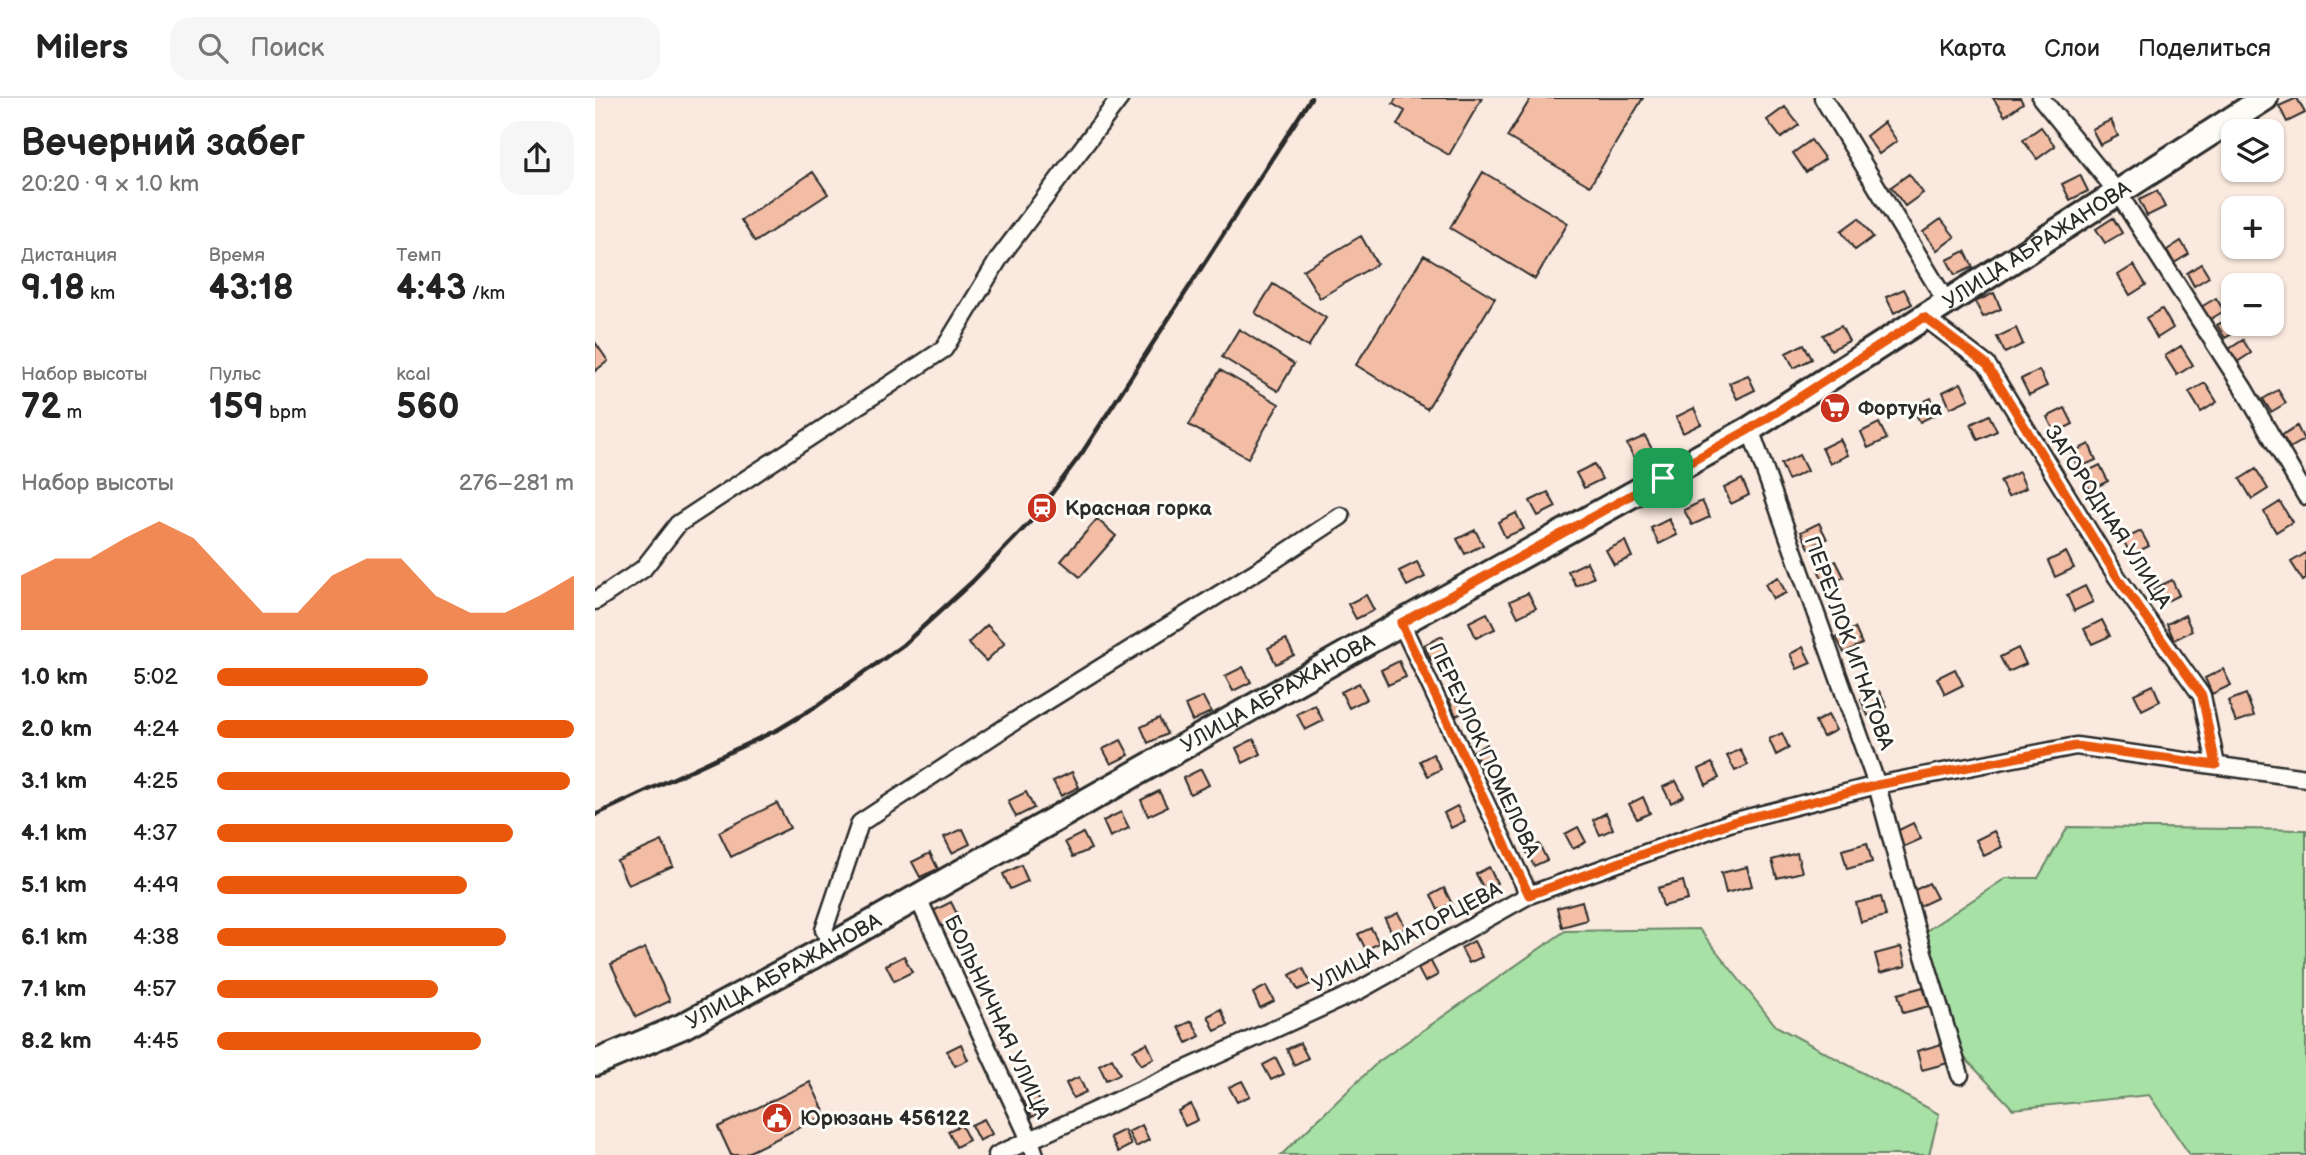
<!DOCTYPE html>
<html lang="ru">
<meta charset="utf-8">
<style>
:root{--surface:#fff;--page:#f6f6f6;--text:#222;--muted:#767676;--line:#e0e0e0;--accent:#ea580c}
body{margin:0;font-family:"Balsamiq Sans",sans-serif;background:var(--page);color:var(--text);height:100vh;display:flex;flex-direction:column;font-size:26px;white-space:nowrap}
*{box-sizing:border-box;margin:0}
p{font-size:23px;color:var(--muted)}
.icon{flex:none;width:38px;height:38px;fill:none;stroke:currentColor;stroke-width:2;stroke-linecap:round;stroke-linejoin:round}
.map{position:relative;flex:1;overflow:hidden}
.details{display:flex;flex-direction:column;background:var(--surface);width:595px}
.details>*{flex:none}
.buttons{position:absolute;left:1626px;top:21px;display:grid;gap:14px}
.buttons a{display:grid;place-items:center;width:63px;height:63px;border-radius:14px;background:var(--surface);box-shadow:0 2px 5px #0004;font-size:35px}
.pin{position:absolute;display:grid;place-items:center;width:60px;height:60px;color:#fff;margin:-30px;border-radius:14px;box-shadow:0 4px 10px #0006}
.round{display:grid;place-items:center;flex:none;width:74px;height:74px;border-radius:21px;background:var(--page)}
.headline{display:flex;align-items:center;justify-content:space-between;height:119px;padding:0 21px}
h1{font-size:38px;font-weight:600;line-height:52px}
.metrics{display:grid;grid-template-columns:repeat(3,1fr);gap:10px;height:119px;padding:7px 21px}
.metrics div{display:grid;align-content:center}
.metrics b{font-size:35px;font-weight:600}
.metrics small{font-size:19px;font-weight:400}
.metrics p{font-size:19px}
.chart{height:196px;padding:14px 21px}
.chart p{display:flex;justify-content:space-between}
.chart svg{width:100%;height:126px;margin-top:7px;fill:var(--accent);opacity:.7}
ul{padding:0 21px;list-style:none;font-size:23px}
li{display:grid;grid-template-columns:112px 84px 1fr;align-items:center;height:52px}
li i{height:18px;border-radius:9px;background:var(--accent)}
header{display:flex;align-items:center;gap:42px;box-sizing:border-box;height:98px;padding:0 35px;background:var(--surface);border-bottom:2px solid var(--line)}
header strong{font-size:33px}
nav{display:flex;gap:38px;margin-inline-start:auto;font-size:24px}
.search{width:490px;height:63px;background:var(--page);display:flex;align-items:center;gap:18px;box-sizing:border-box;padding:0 24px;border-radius:21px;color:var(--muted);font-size:26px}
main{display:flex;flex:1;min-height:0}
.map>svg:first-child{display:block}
</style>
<header>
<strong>Milers</strong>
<div class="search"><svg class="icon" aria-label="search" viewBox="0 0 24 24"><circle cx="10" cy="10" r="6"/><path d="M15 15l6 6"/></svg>Поиск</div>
<nav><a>Карта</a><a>Слои</a><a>Поделиться</a></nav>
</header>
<main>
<section class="details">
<div class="headline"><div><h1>Вечерний забег</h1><p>20:20 · 9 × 1.0 km</p></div><a class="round"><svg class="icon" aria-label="share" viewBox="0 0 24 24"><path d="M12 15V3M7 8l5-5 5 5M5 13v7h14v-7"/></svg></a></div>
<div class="metrics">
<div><p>Дистанция</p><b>9.18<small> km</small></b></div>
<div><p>Время</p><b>43:18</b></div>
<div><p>Темп</p><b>4:43<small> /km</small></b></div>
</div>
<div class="metrics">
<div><p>Набор высоты</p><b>72<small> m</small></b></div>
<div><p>Пульс</p><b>159<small> bpm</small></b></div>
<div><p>kcal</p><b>560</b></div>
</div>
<div class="chart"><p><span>Набор высоты</span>276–281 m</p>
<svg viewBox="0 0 160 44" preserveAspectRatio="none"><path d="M0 44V25L10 19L20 19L30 12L40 6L50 12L60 25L70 38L80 38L90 25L100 19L110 19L120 32L130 38L140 38L150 32L160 25V44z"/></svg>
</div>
<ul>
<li><b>1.0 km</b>5:02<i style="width:59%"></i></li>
<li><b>2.0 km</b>4:24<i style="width:100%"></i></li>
<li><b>3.1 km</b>4:25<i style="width:99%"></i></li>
<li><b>4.1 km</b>4:37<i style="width:83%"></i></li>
<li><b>5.1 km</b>4:49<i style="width:70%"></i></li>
<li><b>6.1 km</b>4:38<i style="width:81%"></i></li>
<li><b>7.1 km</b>4:57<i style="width:62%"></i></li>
<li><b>8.2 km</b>4:45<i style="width:74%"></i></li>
</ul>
</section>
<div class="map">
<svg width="1711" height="1057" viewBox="0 0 1711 1057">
<rect width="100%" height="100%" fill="#fae9de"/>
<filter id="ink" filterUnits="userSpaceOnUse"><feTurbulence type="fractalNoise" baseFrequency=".0143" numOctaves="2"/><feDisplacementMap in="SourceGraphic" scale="14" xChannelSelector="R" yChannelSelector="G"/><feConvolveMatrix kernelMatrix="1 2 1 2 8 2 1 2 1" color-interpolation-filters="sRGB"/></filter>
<g filter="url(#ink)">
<!-- green -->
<path fill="#a8e1a6" stroke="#6a8668" stroke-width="2" d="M1473,729L1711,732V1057H1595L1554,997L1418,1011L1349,938L1328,835L1411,780H1443Z
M1104,831L1181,928L1344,1016L1334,1057H686L783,964L970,833Z"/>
<!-- building -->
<path fill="#f2bda4" stroke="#2b2b2b" stroke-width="2" d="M801,0H887L854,57L802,27L810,13L798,6Z
M936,0H1048L995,88L912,39Z
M1398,0H1425L1428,5L1410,18Z
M1702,0L1710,15L1692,24L1684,8Z
M1190,9L1204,27L1186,40L1172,22Z
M1516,22L1523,38L1505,47L1497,31Z
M1289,24L1302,43L1284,56L1271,38Z
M1446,29L1460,48L1442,61L1428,42Z
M1216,42L1230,61L1211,74L1198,55Z
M218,74L233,96L160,144L146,122Z
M888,74L973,125L940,181L855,130Z
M1314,76L1328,95L1310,108L1296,89Z
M1485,77L1493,93L1475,102L1467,86Z
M1562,93L1570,109L1552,118L1544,102Z
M1264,120L1278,139L1260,152L1246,133Z
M1518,120L1527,135L1510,145L1501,131Z
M1346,121L1360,139L1342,152L1328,134Z
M766,138L782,166L725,200L708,172Z
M1586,143L1594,156L1579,165L1572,152Z
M1370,153L1378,169L1360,177L1352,162Z
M829,157L900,200L832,311L761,267Z
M1606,166L1614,179L1599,188L1592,175Z
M1539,167L1551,187L1535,197L1523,177Z
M678,186L731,220L713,249L660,215Z
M1309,191L1317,206L1299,215L1291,199Z
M1399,195L1406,211L1388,219L1380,204Z
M1621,200L1629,213L1614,222L1606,209Z
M1567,211L1578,230L1562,240L1551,220Z
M1637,219L1638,226H1641L1645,232L1630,240L1622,227Z
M1246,228L1254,243L1236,252L1228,237Z
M1421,230L1428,246L1410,255L1402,239Z
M644,231L699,266L683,293L627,259Z
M1648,242L1656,255L1642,264L1634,251Z
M0,244L13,263L0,273Z
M1209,246L1217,261L1199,270L1191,255Z
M1586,248L1598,267L1582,277L1570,258Z
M625,272L684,306L653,360L594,327Z
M1444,272L1452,288L1434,297L1426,281Z
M1153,277L1160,292L1142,301L1134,285Z
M1366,285L1374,301L1355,310L1348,294Z
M1610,285L1622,304L1606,314L1594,294Z
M1683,292L1691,305L1676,314L1668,301Z
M1336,300L1343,315L1325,324L1317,309Z
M1099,310L1106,326L1088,335L1081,319Z
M1470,310L1478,326L1460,335L1452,319Z
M1394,317L1402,333L1383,342L1376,326Z
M1284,325L1292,341L1273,350L1266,334Z
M1702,328L1709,342L1695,350L1687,337Z
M1050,338L1058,353L1040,362L1032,346Z
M1245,341L1253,357L1235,366L1227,350Z
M1494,346L1501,362L1483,370L1476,355Z
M1204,357L1212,373L1193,382L1186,366Z
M999,366L1007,381L989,390L981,375Z
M1505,367L1513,383L1495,392L1487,376Z
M1661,371L1673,391L1657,401L1645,381Z
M1424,374L1431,390L1413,399L1405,383Z
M1147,381L1154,397L1136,406L1129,390Z
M953,394L961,409L943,418L935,403Z
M1107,403L1115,419L1097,427L1089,412Z
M1685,404L1697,424L1681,434L1669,414Z
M921,415L929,431L910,439L903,424Z
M502,421L521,438L485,479L466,463Z
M1074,421L1082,437L1064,446L1056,430Z
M1224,425L1232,441L1214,450L1206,434Z
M880,432L888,447L870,456L862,441Z
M1546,433L1554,448L1536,457L1528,442Z
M1030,443L1037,459L1019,467L1011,452Z
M1471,454L1479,470L1460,479L1453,463Z
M1711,455V481L1708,483L1696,464Z
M1241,463L1249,479L1231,488L1223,472Z
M822,464L830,479L812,488L804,473Z
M992,464L999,479L981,488L973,473Z
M1183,479L1191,495L1178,501L1170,486Z
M1577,482L1584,497L1566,506L1558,491Z
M1490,488L1498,504L1479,513L1472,497Z
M933,495L941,510L923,519L915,503Z
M771,497L779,512L761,521L753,506Z
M892,515L900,531L881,540L874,524Z
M1590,517L1597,533L1579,542L1572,526Z
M1507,522L1515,538L1497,546L1489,531Z
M392,527L410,545L391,563L373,545Z
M1260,530L1267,546L1249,555L1241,539Z
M847,538L854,553L836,562L829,547Z
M691,541L699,557L681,566L673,550Z
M1208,549L1216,565L1202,571L1195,556Z
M1423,550L1431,566L1413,574L1405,559Z
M804,563L811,579L793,587L786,572Z
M648,569L656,584L638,593L630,578Z
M1360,571L1368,587L1350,596L1342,580Z
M1628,571L1636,587L1617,596L1610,580Z
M764,585L772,601L754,610L746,594Z
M1558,587L1565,603L1547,612L1539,596Z
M1284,593L1292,609L1273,618L1266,602Z
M867,595L874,611L861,618L854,602Z
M1651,596L1659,618L1641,624L1633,603Z
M608,599L616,614L597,623L590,607Z
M720,607L728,623L710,632L702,616Z
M1233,617L1241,632L1228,639L1220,624Z
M564,620L572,636L553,645L546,629Z
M1187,635L1194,650L1181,657L1174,641Z
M659,641L666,656L648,665L641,650Z
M526,642L534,657L516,666L508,651Z
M892,646L899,662L886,668L879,653Z
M1145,651L1153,667L1140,673L1132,658Z
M838,656L846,671L833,678L825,663Z
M1117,665L1124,680L1111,687L1104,671Z
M606,671L614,687L595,696L588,680Z
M477,674L484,689L466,698L458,683Z
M1081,683L1089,698L1076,705L1068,689Z
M913,687L921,702L908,709L900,694Z
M564,693L572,709L553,718L546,702Z
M431,694L439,710L421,719L413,703Z
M1048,699L1055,715L1042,721L1034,706Z
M182,705L195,730L136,759L124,734Z
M862,708L870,723L856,730L849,715Z
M526,714L534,730L515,739L508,723Z
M1011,715L1018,731L1005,737L998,722Z
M1318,725L1326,741L1308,749L1300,734Z
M983,729L991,744L978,751L970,736Z
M368,731L375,746L357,755L349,739Z
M1399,733L1407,749L1389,758L1381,742Z
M488,735L496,751L478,759L470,744Z
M67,743L78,768L33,787L22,763Z
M1272,745L1277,764L1252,771L1247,752Z
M944,746L952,762L939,768L931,753Z
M335,755L343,771L325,779L317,764Z
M1202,755L1207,774L1182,780L1177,762Z
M426,767L433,783L415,791L408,776Z
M894,769L902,785L889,791L881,776Z
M1152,769L1157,788L1131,795L1126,775Z
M1088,783L1093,802L1068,808L1063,790Z
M1334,785L1342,800L1323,809L1316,794Z
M849,790L857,806L843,812L836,797Z
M1286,799L1291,818L1266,824L1261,805Z
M987,803L992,822L967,829L962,810Z
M356,804L364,820L346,829L338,813Z
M803,815L811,830L798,837L790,821Z
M776,830L784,845L771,852L763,836Z
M879,843L887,859L874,865L866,850Z
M1306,849L1311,868L1285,875L1280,856Z
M50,850L75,903L41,919L16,866Z
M309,858L317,874L299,883L291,867Z
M835,862L843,877L830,884L822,869Z
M708,870L716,886L703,892L695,877Z
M671,888L679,903L665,910L658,895Z
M1328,889L1334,908L1308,915L1303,896Z
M626,911L633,927L620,933L613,918Z
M597,923L605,938L592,945L584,929Z
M552,945L559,960L546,967L538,952Z
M705,945L713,960L699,967L692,951Z
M366,946L373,962L360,968L352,953Z
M1347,946L1353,965L1327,972L1322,953Z
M517,960L525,976L511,982L504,967Z
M681,960L689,976L676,982L668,967Z
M484,979L491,994L478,1000L471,985Z
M647,983L655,998L642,1004L634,989Z
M215,984L231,1017L148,1057H136L123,1029Z
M442,998L450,1013L437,1019L429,1004Z
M596,1006L603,1022L590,1028L583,1013Z
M389,1021L397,1036L384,1043L376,1027Z
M366,1027L374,1042L361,1049L353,1033Z
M547,1027L554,1042L541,1049L533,1034Z
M529,1032L536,1047L523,1054L515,1039Z"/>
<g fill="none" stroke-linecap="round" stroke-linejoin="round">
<!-- minor casing -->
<g stroke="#2b2b2b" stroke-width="21">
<path id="minor" d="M1228,0L1352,205
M1446,0L1523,95L1649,291L1711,398
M1329,219L1392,267L1522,479L1607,598L1621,667
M1155,331L1282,687L1320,828L1365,977
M0,503L48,471L83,426L349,251L405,159L525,0
M806,525L934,797
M323,800L435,1042L440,1057
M238,847L229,832L265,725L420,623L681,461L746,418
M402,1057L763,893L934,797L1137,724L1282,687L1481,648L1711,680"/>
</g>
<!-- primary casing -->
<g stroke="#2b2b2b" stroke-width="30">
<g id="primary">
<path id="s1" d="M0,965L88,928L238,847L806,525L1155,331L1670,0"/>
</g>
</g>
<!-- minor -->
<use href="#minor" stroke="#fdfcf7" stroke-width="16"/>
<!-- primary -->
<use href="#primary" stroke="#fdfcf7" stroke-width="24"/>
<!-- rail -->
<path stroke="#2b2b2b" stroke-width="4.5" d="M0,717L184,631L222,608L308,547L377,484L436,423L487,355L716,0"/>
</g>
</g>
<g fill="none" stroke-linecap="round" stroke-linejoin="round" filter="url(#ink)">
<!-- route casing -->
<g stroke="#fff" stroke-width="14">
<path id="route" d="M1329,219L1392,267L1522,479L1607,598L1621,667L1481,648L1282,687L1137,724L934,797L806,525L1155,331Z"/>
</g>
<!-- route -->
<use href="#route" stroke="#ea580c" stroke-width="9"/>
</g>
<!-- icons -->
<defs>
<g id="supermarket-disc" transform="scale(1.575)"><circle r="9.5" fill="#c8321e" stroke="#fdfcf7"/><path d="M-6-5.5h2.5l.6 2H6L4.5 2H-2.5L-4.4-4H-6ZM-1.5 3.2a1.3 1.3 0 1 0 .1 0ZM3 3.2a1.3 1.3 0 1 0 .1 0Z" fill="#fff"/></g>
<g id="station-disc" transform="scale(1.575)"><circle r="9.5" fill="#c8321e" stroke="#fdfcf7"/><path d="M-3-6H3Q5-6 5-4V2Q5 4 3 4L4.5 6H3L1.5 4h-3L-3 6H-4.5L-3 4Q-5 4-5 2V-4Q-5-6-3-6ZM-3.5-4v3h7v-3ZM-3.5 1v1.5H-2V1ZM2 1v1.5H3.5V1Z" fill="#fff"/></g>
<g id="civic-disc" transform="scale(1.575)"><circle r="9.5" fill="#c8321e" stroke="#fdfcf7"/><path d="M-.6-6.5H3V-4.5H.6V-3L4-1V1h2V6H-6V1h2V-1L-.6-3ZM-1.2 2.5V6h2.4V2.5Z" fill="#fff"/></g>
</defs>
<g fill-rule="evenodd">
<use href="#supermarket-disc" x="1240" y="310"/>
<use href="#station-disc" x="447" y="410"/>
<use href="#civic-disc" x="182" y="1020"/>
</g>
<g text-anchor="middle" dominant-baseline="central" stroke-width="6" stroke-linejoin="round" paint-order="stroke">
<!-- street labels -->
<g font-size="21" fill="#2b2b2b" stroke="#fdfcf7">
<text stroke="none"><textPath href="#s1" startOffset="1659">УЛИЦА АБРАЖАНОВА</textPath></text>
<text transform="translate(1513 419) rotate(57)">ЗАГОРОДНАЯ УЛИЦА</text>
<text transform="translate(1254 545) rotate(70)">ПЕРЕУЛОК ИГНАТОВА</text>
<text stroke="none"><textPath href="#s1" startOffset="777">УЛИЦА АБРАЖАНОВА</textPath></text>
<text transform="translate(889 652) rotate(65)">ПЕРЕУЛОК ПОМЕЛОВА</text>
<text transform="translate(812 839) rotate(-28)">УЛИЦА АЛАТОРЦЕВА</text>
<text stroke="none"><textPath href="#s1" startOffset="210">УЛИЦА АБРАЖАНОВА</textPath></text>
<text transform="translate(402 919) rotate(65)">БОЛЬНИЧНАЯ УЛИЦА</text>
</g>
<!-- poi labels -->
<g font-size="21" font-weight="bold" fill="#2b2b2b" stroke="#fdfcf7" text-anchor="start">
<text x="1263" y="310">Фортуна</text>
<text x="470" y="410">Красная горка</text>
<text x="205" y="1020">Юрюзань 456122</text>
</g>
</g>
</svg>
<div class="buttons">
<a><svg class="icon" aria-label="layers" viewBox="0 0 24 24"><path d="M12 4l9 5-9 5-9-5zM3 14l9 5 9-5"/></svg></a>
<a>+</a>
<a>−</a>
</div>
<div class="pin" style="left:1068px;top:380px;background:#1e9e55"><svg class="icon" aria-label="arrive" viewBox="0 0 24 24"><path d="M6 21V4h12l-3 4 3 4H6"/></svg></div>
</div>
</main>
